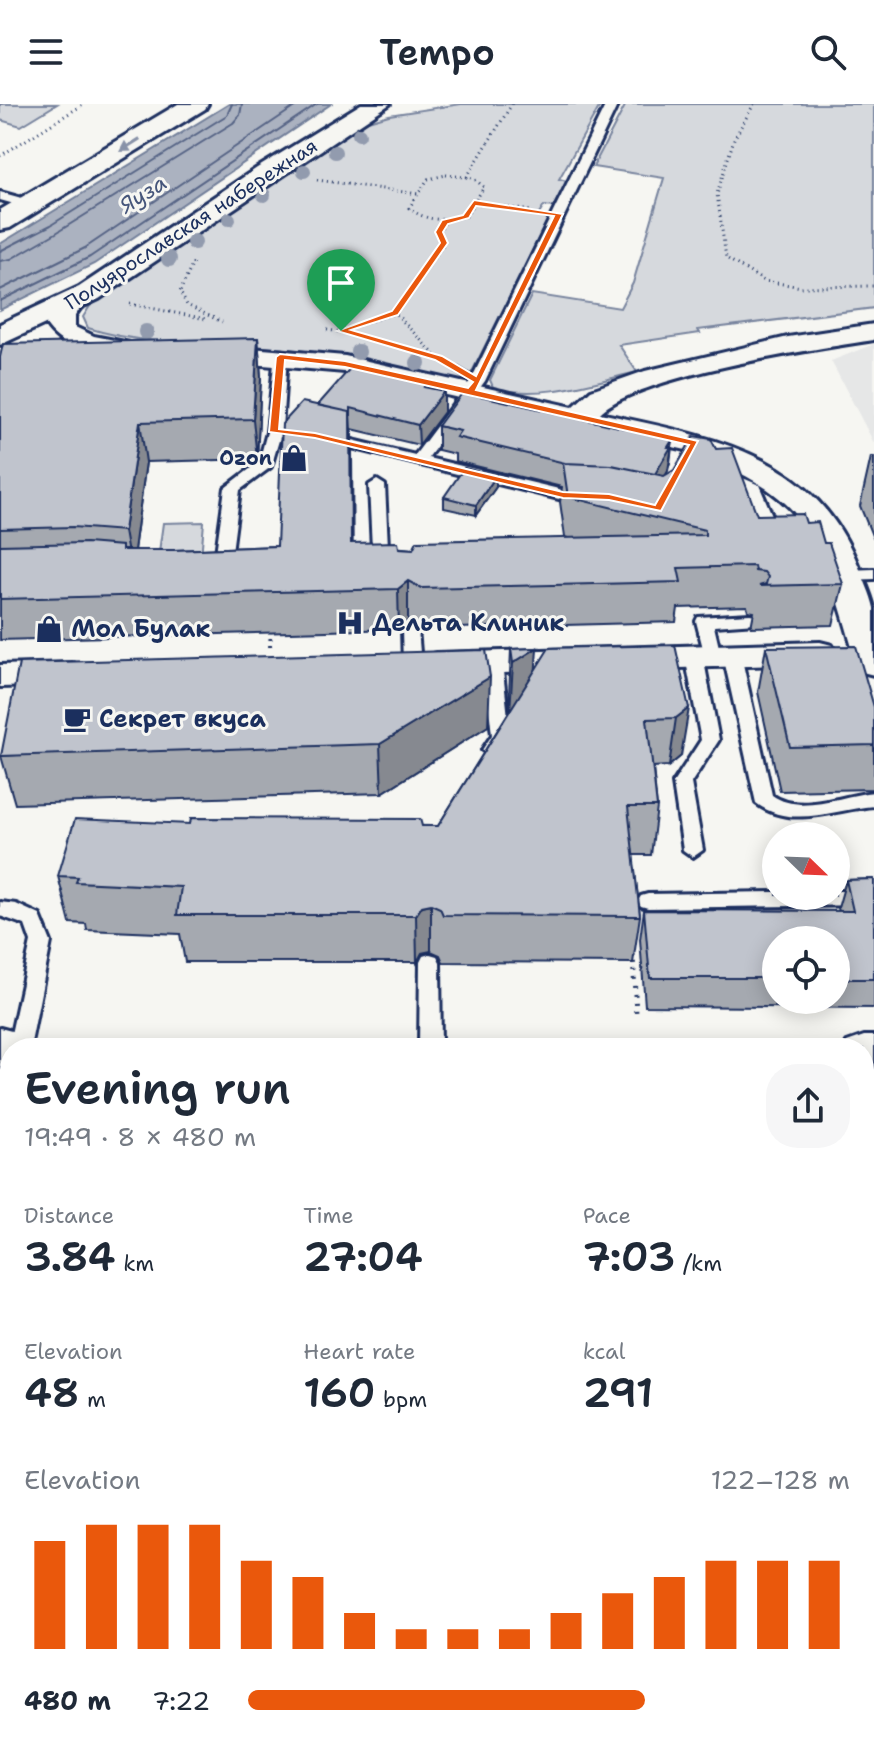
<!DOCTYPE html>
<meta charset="utf-8">
<style>
:root{--surface:#fff;--page:#f6f6f7;--text:#1f2937;--muted:#747a83;--accent:#ea580c}
body{margin:0;font-family:"Shantell Sans",sans-serif;background:var(--page);color:var(--text);height:100vh;display:flex;flex-direction:column;font-size:30px;white-space:nowrap}
*{box-sizing:border-box;margin:0}
p{font-size:26px;color:var(--muted)}
.icon{flex:none;width:44px;height:44px;fill:none;stroke:currentColor;stroke-width:2;stroke-linecap:round;stroke-linejoin:round}
.map{position:relative;flex:1;overflow:hidden}
.side{position:absolute;left:0px;top:934px;width:874px;height:708px;display:flex;flex-direction:column;background:var(--surface);border-radius:32px 32px 0 0;box-shadow:0 4px 20px #0003}
.side>*{flex:none}
.needle{width:52px;rotate:113deg}
.buttons{position:absolute;left:762px;top:718px;display:grid;gap:16px}
.buttons a{display:grid;place-items:center;width:88px;height:88px;border-radius:50%;background:var(--surface);box-shadow:0 4px 20px #0003;font-size:40px}
.pin{position:absolute;display:grid;place-items:center;width:68px;height:68px;color:#fff;margin:-82px -34px;border-radius:50% 50% 50% 0;rotate:-45deg;box-shadow:0 0 8px #0007}
.pin .icon{rotate:45deg}
.round{display:grid;place-items:center;flex:none;width:84px;height:84px;border-radius:32px;background:var(--page)}
.head{display:flex;align-items:center;justify-content:space-between;height:136px;padding:0 24px}
h1{font-size:44px;font-weight:600;line-height:60px}
.figures{display:grid;grid-template-columns:repeat(3,1fr);gap:12px;height:136px;padding:8px 24px}
.figures div{display:grid;align-content:center}
.figures b{font-size:40px;font-weight:600}
.figures small{font-size:22px;font-weight:400}
.figures p{font-size:22px}
.chart{height:224px;padding:16px 24px}
.chart p{display:flex;justify-content:space-between}
.chart svg{width:100%;height:144px;margin-top:8px;stroke:var(--accent);stroke-width:6}
ul{padding:0 24px;list-style:none;font-size:26px}
li{display:grid;grid-template-columns:128px 96px 1fr;align-items:center;height:60px}
li i{height:20px;border-radius:10px;background:var(--accent)}
header{display:flex;justify-content:space-between;align-items:center;height:104px;padding:0 24px;background:var(--surface);font-size:36px;font-weight:600}
.map>svg:first-child{display:block}
</style>
<header><svg class="icon" aria-label="menu" viewBox="0 0 24 24"><path d="M4 6h16M4 12h16M4 18h16"/></svg>Tempo<svg class="icon" aria-label="search" viewBox="0 0 24 24"><circle cx="10" cy="10" r="6"/><path d="M15 15l6 6"/></svg></header>
<div class="map">
<svg width="874" height="1642" viewBox="0 0 874 1642">
<rect width="100%" height="100%" fill="#f6f6f2"/>
<filter id="ink" filterUnits="userSpaceOnUse"><feTurbulence type="fractalNoise" baseFrequency=".0125" numOctaves="2"/><feDisplacementMap in="SourceGraphic" scale="16" xChannelSelector="R" yChannelSelector="G"/><feConvolveMatrix kernelMatrix="1 2 1 2 8 2 1 2 1" color-interpolation-filters="sRGB"/></filter>
<g filter="url(#ink)">
<!-- built -->
<path fill="#e6e7e7" d="M874,240V339L831,257Z"/>
<!-- green -->
<path fill="#d6d9dd" stroke="#78849e" stroke-width="2" d="M0,0H57L21,22L0,16Z
M461,0H601L559,75L567,77L553,103L544,102L538,112L548,115L471,270L459,263L456,269L467,277L465,280C400,261 333,248 265,243C206,239 144,242 88,224L83,213L90,202L354,21L389,11Z
M626,0H874V204L698,226L700,229L619,241L637,268C593,278 538,297 493,283L490,276L532,190L620,204L633,179L664,74L593,63Z
M204,418L201,454L158,455L163,419Z"/>
<!-- water -->
<path fill="#abb2c0" stroke="#717e99" stroke-width="2" d="M229,0H331L94,160L0,206V140Z"/>
<g fill="none" stroke-linecap="round" stroke-linejoin="round">
<!-- shore -->
<path stroke="#556385" stroke-width="2" d="M0,147L51,121L227,11L232,0
M0,157L11,155L56,129L233,19L240,11L242,0
M0,186L85,144L299,0
M0,197L90,153L317,0"/>
<!-- service casing -->
<g stroke="#1b2f5e" stroke-width="6">
<path id="service" d="M606,0H618L485,277L428,354L563,386L591,389V395L563,396L315,335L280,333L271,363L240,386L229,471L227,475H215L213,471L225,384L259,358L267,328L275,250L287,253L282,324L315,327L415,351L471,276Z
M0,88L36,98L38,101L32,105L0,96Z
M722,365L759,381L782,434L780,437L774,439L766,434L747,387L717,373L714,370Z
M377,376L385,381L388,443L403,453V459H391L372,445L369,381Z
M874,465V475L848,476L840,471L848,466Z
M750,510L756,511L758,515L756,519L714,522L721,552L718,556H706L696,517L698,513Z
M410,520L418,525L421,560L412,566L403,560L402,525Z
M732,545L741,551L772,691C799,711 843,691 874,688V702C835,705 791,726 756,699L723,551Z
M694,546L703,552L719,636L691,679L703,746L693,753L683,746L673,679L701,636L685,552Z
M493,552L502,558L510,632L497,650L491,652L482,646L492,631L484,558Z
M836,787H874V801L648,804L641,802L638,797L641,792L648,790L776,788V792H836Z
M0,798L16,800L40,811L51,838L30,944H10V947L8,944L31,838L25,821L0,812Z
M430,850L437,852L440,858L441,944H419L420,858L423,852Z
M0,967H10V985H0Z
M864,977H874V995H864Z"/>
</g>
<!-- minor casing -->
<g stroke="#1b2f5e" stroke-width="6">
<path id="minor" d="M71,191L80,193L84,199L75,212V223L94,232L130,239L134,245L130,251C103,258 61,245 46,221C49,207 57,194 71,191Z
M874,220V236C815,245 639,271 600,309C709,333 813,347 859,463C864,476 871,490 874,504C874,525 874,550 874,571L862,568L857,560C820,435 817,394 686,346L345,268L204,256L194,254L190,248L194,242L204,240L345,252L573,303L591,286L645,267L788,233Z
M820,538L832,541L837,549L832,557L820,560L436,571L424,568L419,560L424,552L436,549Z
M72,559L84,562L89,570L84,578L72,581L0,583V561Z"/>
</g>
<!-- secondary casing -->
<g stroke="#1b2f5e" stroke-width="6">
<path id="secondary" d="M178,0H208L205,5L10,124L0,126V106Z
M361,0H390L99,195L0,241V220L79,183L257,64Z
M0,924L27,931L33,944H10V963L0,962Z
M864,932H874V970H864V944H844L847,938Z
M0,987H10V1027H0Z
M864,995H874V1035H864Z"/>
</g>
<!-- path-far2 -->
<path stroke="#1b2f5e" stroke-width="3" stroke-dasharray="1 4" stroke-linecap="butt" d="M754,0L734,35L717,90L726,154L764,177L802,183L874,182
M0,52L84,0
M446,71L473,74L484,83L466,112C444,117 427,118 409,104L428,75Z
M467,73L512,0
M317,76L419,90
M474,99L532,107
M193,159L180,188L187,201L222,218
M130,200L206,215
M327,226L349,229
M343,226L395,209
M435,251L395,209L444,139L439,128L445,118"/>
<!-- path-far1 -->
<path stroke="#1b2f5e" stroke-width="4" stroke-dasharray="2 5" stroke-linecap="butt" d="M270,543L271,525"/>
<!-- path -->
<path stroke="#1b2f5e" stroke-width="5" stroke-dasharray="2 6" stroke-linecap="butt" d="M633,850L636,910"/>
<!-- service -->
<use href="#service" fill="#f6f6f2" fill-rule="evenodd"/>
<!-- minor -->
<use href="#minor" fill="#f6f6f2" fill-rule="evenodd"/>
<!-- secondary -->
<use href="#secondary" fill="#f6f6f2" fill-rule="evenodd"/>
<!-- tram -->
<path stroke="#1b2f5e" stroke-width="2" d="M0,967H10
M864,978H874
M0,986H10
M864,995H874"/>
</g>
<!-- trees -->
<g fill="#929bae">
<circle cx="359" cy="30" r="7"/>
<circle cx="335" cy="48" r="7"/>
<circle cx="304" cy="67" r="7"/>
<circle cx="264" cy="91" r="7"/>
<circle cx="229" cy="115" r="7"/>
<circle cx="194" cy="138" r="8"/>
<circle cx="169" cy="155" r="8"/>
<circle cx="146" cy="228" r="8"/>
<circle cx="358" cy="248" r="8"/>
<circle cx="418" cy="259" r="8"/>
</g>
<!-- wall -->
<path fill="#a5a9b0" stroke="#1b2f5e" stroke-width="2" fill-rule="evenodd" d="M258,234L261,273L257,355L146,358L134,446H174L277,442L318,301L427,284L444,308L419,341L352,325V439L413,445L568,434L565,433L560,398L562,383L455,357V350L438,346V322L673,335L670,359L666,371L757,411L806,419L824,439L843,480L833,521L751,523L754,508L748,507L747,502L678,504L676,518L421,525L408,517L399,525L0,536V253Z
M871,353H874V434H873L860,402Z
M496,372V383L476,411L444,404V393Z
M675,541L681,652L669,662L653,663L657,703L651,751H633L640,812L633,859L443,858L440,851L431,847L422,849L417,858H185L180,830L87,826L86,820L70,819L58,772L190,720L438,722L510,606L509,594L511,545L536,566Z
M766,543L874,603V681L873,685L780,687L758,588Z
M488,622L382,689L15,700L1,652Z
M874,775V904L645,902L640,835L644,806L839,807L838,804L846,776ZM776,836H836V896H776Z
M0,1031H10V1191H0Z"/>
<!-- shaded-wall -->
<path fill="#868990" stroke="#1b2f5e" stroke-width="2" d="M258,234L261,273L257,355L253,315Z
M444,287V308L419,341L418,321Z
M350,308L352,347L353,479L351,439Z
M140,318L146,358L131,468L124,427Z
M673,335L668,367L652,395L654,370Z
M496,372V383L476,411V401Z
M408,477V517L399,525L398,485Z
M537,544L534,593L510,608L513,559Z
M490,573L488,622L382,689L380,640Z
M689,604L681,652L669,662L676,614Z
M431,800V847L422,849L417,858L416,811L422,802Z"/>
<!-- building -->
<path fill="#c0c4cd" stroke="#1b2f5e" stroke-width="2" d="M258,234L253,315L140,318L124,427L73,423L0,425V253L3,240Z
M353,261L427,278L424,283L444,287L418,321L351,304V312L350,308L318,301Z
M463,288L673,335L668,343H671L655,370L611,361L565,359L456,333L460,327L438,322Z
M302,298L350,308L351,439L398,438L399,444L413,445L417,437L705,431V426L568,393L563,359L612,361L664,372L674,366L694,332L711,335L716,345L732,344L757,411L803,410L806,419L818,418L824,439H829L843,480L759,482L766,480L768,473L764,468L755,467L754,462L678,464L681,478L421,484L408,477L398,485L0,495V441L86,439L122,442V446H174L277,442L282,320Z
M464,364L496,372L476,401L444,393Z
M675,541L689,604L676,614L647,615L657,703H628L640,812L443,811L440,804L431,800L422,802L416,811H177L181,783L76,778L78,773L58,772L75,715L190,720L191,714L420,715L422,722H438L549,544Z
M856,542L874,603V641L790,643L766,543Z
M537,544L513,559L511,545Z
M486,546L490,573L380,640L1,652L19,559Z
M874,775V875H836V836H776V874H650L644,806L853,807L846,776Z
M0,1031H10V1153H0Z"/>
<!-- one-way arrows -->
<defs><path id="oneway-solid" d="M-6-.8H1V-3.2L6.5 0L1 3.2V.8H-6Z" transform="scale(2)"/></defs>
<use fill="#8892a8" href="#oneway-solid" transform="translate(130 41) rotate(148)"/>
</g>
<!-- route -->
<path fill="#ea580c" stroke="#fff" stroke-width="2" fill-rule="evenodd" d="M474,96L563,110L476,286L698,337L661,407L609,396L563,394L315,334L269,328L276,253L280,250L345,257L468,284L473,278L435,256L337,227L392,207L440,139L435,128L442,116L463,111ZM476,102L554,112L476,272L442,252L351,226L398,211L448,139L443,128L448,120L469,114ZM285,256L345,263L689,341L655,401L609,390L563,388L315,329L279,325Z"/>
<!-- icons -->
<defs>
<g id="shop-bare" transform="scale(2.16)"><path d="M-5-2.5h2.3a2.7 3.5 0 0 1 5.4 0H5L5.5 6h-11ZM-1.5-2.5h3a1.5 2.3 0 0 0-3 0Z" fill="#1b2f5e" stroke="#f6f6f2" stroke-width="2.5" paint-order="stroke"/></g>
<g id="hospital-bare" transform="scale(2.16)"><path d="M-5-5h3v3.5h4V-5h3V5h-3V1.5h-4V5h-3Z" fill="#1b2f5e" stroke="#f6f6f2" stroke-width="2.5" paint-order="stroke"/></g>
<g id="cafe-bare" transform="scale(2.16)"><path d="M-5.5-4.5H6V0H3Q3 3.5 0 3.5H-2.5Q-5.5 3.5-5.5 0ZM3-3.2v2h1.7v-2ZM-6 4.5H4V6H-6Z" fill="#1b2f5e" stroke="#f6f6f2" stroke-width="2.5" paint-order="stroke"/></g>
</defs>
<g fill-rule="evenodd">
<use href="#shop-bare" x="294" y="354"/>
<use href="#hospital-bare" x="350" y="519"/>
<use href="#shop-bare" x="49" y="525"/>
<use href="#cafe-bare" x="77" y="615"/>
</g>
<g text-anchor="middle" dominant-baseline="central" stroke-width="6" stroke-linejoin="round" paint-order="stroke">
<!-- far-street labels -->
<g font-size="20" fill="#1b2f5e" stroke="#f6f6f2">
<text transform="translate(191 120) rotate(-33)">Полуярославская набережная</text>
</g>
<!-- far-poi labels -->
<g font-size="20" font-weight="bold" fill="#1b2f5e" stroke="#f6f6f2" text-anchor="end">
<text x="272" y="354">Ozon</text>
</g>
<!-- far-water labels -->
<g font-size="22" font-style="italic" fill="#46567b" stroke="#f6f6f2">
<text transform="translate(143 90) rotate(-33)">Яуза</text>
</g>
<!-- poi labels -->
<g font-size="24" font-weight="bold" fill="#1b2f5e" stroke="#f6f6f2" text-anchor="start">
<text x="372" y="519">Дельта Клиник</text>
<text x="71" y="525">Мол Булак</text>
<text x="99" y="615">Секрет вкуса</text>
</g>
</g>
</svg>
<div class="buttons">
<a><svg class="needle" viewBox="-14 -14 28 28"><path d="M0-13l5 13h-10z" fill="#e53935"/><path d="M0 13l5-13h-10z" fill="#747a83"/></svg></a>
<a><svg class="icon" aria-label="locate" viewBox="0 0 24 24"><circle cx="12" cy="12" r="6"/><path d="M12 2v4M12 18v4M2 12h4M18 12h4"/></svg></a>
</div>
<div class="pin" style="left:341px;top:227px;background:#1e9e55"><svg class="icon" aria-label="arrive" viewBox="0 0 24 24"><path d="M6 21V4h12l-3 4 3 4H6"/></svg></div>
<section class="side">
<div class="head"><div><h1>Evening run</h1><p>19:49 · 8 × 480 m</p></div><a class="round"><svg class="icon" aria-label="share" viewBox="0 0 24 24"><path d="M12 15V3M7 8l5-5 5 5M5 13v7h14v-7"/></svg></a></div>
<div class="figures">
<div><p>Distance</p><b>3.84<small> km</small></b></div>
<div><p>Time</p><b>27:04</b></div>
<div><p>Pace</p><b>7:03<small> /km</small></b></div>
</div>
<div class="figures">
<div><p>Elevation</p><b>48<small> m</small></b></div>
<div><p>Heart rate</p><b>160<small> bpm</small></b></div>
<div><p>kcal</p><b>291</b></div>
</div>
<div class="chart"><p><span>Elevation</span>122–128 m</p>
<svg viewBox="0 0 160 44" preserveAspectRatio="none"><path d="M5 44V11M15 44V6M25 44V6M35 44V6M45 44V17M55 44V22M65 44V33M75 44V38M85 44V38M95 44V38M105 44V33M115 44V27M125 44V22M135 44V17M145 44V17M155 44V17"/></svg>
</div>
<ul>
<li><b>480 m</b>7:22<i style="width:66%"></i></li>
</ul>
</section>
</div>
